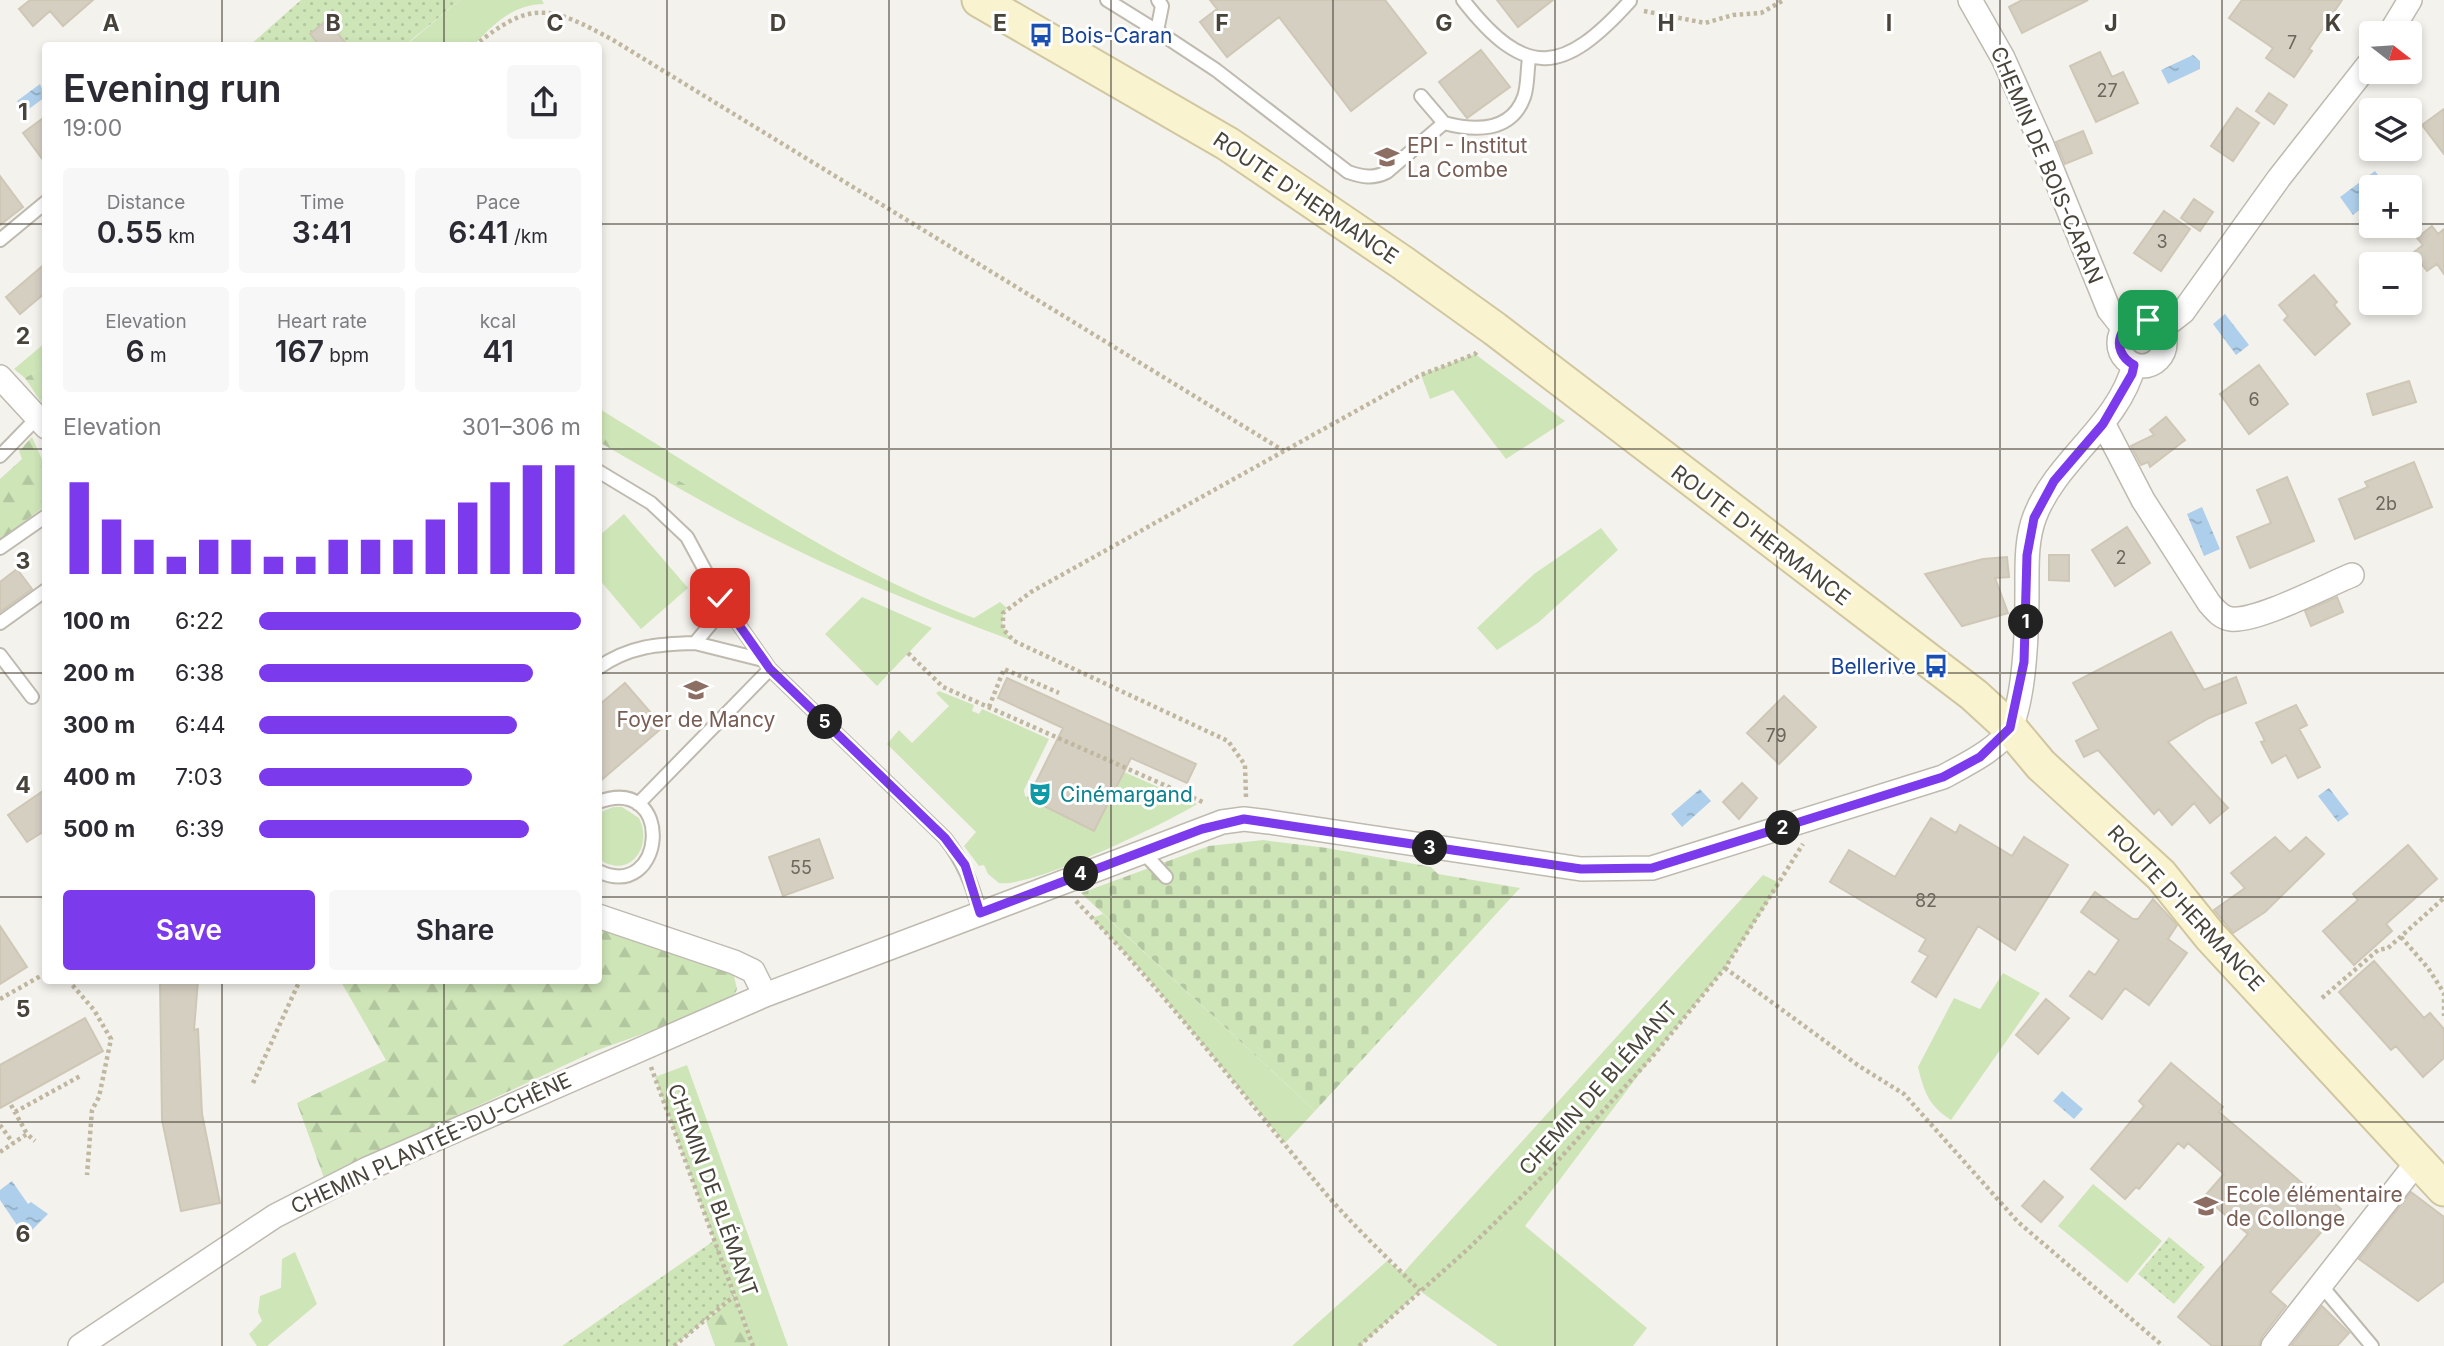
<!DOCTYPE html>
<meta charset="utf-8">
<style>
:root{--surface:#fff;--page:#f7f7f7;--text:#2b2b33;--muted:#7c7c81;--accent:#7c3aed}
body{margin:0;font-family:Inter,sans-serif;background:var(--page);color:var(--text);height:100vh;display:flex;flex-direction:column;font-size:26px;white-space:nowrap}
*{box-sizing:border-box;margin:0}
p{font-size:23px;color:var(--muted)}
.icon{flex:none;width:38px;height:38px;fill:none;stroke:currentColor;stroke-width:2;stroke-linecap:round;stroke-linejoin:round}
.map{position:relative;flex:1;overflow:hidden}
.side{position:absolute;left:42px;top:42px;width:560px;height:942px;display:flex;flex-direction:column;background:var(--surface);border-radius:7px;box-shadow:0 4px 10px #0003}
.side>*{flex:none}
.needle{width:46px;rotate:107deg}
.tools{position:absolute;left:2359px;top:21px;display:grid;gap:14px}
.tools a{display:grid;place-items:center;width:63px;height:63px;border-radius:7px;background:var(--surface);box-shadow:0 4px 10px #0003;font-size:35px}
.pin{position:absolute;display:grid;place-items:center;width:60px;height:60px;color:#fff;margin:-30px;border-radius:14px;box-shadow:0 4px 10px #0006}
.km{position:absolute;width:35px;height:35px;margin:-18px;border-radius:50%;background:#222;color:#fff;font-size:19px;line-height:35px;text-align:center}
.round{display:grid;place-items:center;flex:none;width:74px;height:74px;border-radius:7px;background:var(--page)}
.overview{display:flex;align-items:center;justify-content:space-between;height:119px;padding:0 21px}
h1{font-size:38px;font-weight:600;line-height:52px}
.figures{display:grid;grid-template-columns:repeat(3,1fr);gap:10px;height:119px;padding:7px 21px}
.figures div{display:grid;align-content:center;border-radius:7px;background:var(--page);text-align:center}
.figures b{font-size:30px;font-weight:600}
.figures small{font-size:19px;font-weight:400}
.figures p{font-size:19px}
.chart{height:196px;padding:14px 21px}
.chart p{display:flex;justify-content:space-between}
.chart svg{width:100%;height:126px;margin-top:7px;stroke:var(--accent);stroke-width:6}
.button{display:flex;gap:14px;margin-top:auto;padding:14px 21px}
.button a{flex:1;height:80px;border-radius:7px;background:var(--accent);color:#fff;font-size:28px;font-weight:600;line-height:80px;text-align:center}
.button a+a{background:var(--page);color:var(--text)}
ul{padding:0 21px;list-style:none;font-size:23px}
li{display:grid;grid-template-columns:112px 84px 1fr;align-items:center;height:52px}
li i{height:18px;border-radius:9px;background:var(--accent)}
.map>svg:first-child{display:block}
</style>
<div class="map">
<svg width="2444" height="1346" viewBox="0 0 2444 1346">
<defs>
<pattern id="forest-firs" width="22" height="20" patternUnits="userSpaceOnUse" patternTransform="scale(1.75)"><rect width="22" height="20" fill="#cee5b8"/><path d="M5 1l3.5 6h-7zM16 11l3.5 6h-7z" fill="#b2c69f"/></pattern>
<pattern id="cemetery-stones" width="16" height="16" patternUnits="userSpaceOnUse" patternTransform="scale(1.75)"><rect width="16" height="16" fill="#cee5b8"/><path d="M2 7V4a2 2 0 0 1 4 0v3zM10 15v-3a2 2 0 0 1 4 0v3z" fill="#b2c69f"/></pattern>
<pattern id="park-dots" width="8" height="8" patternUnits="userSpaceOnUse" patternTransform="scale(1.75)"><rect width="8" height="8" fill="#cee5b8"/><path d="M2 2h.1M6 6h.1" fill="none" stroke="#b2c69f" stroke-width="1.8" stroke-linecap="round"/></pattern>
<pattern id="water-ripples" width="26" height="14" patternUnits="userSpaceOnUse" patternTransform="scale(1.75)"><rect width="26" height="14" fill="#aecfeb"/><path d="M2 4q2-2 4 0t4 0M15 11q2-2 4 0t4 0" fill="none" stroke="#90aabf"/></pattern>
</defs>
<rect width="100%" height="100%" fill="#f4f2ec"/>
<!-- grass -->
<path fill="#cee5b8" d="M460,0H542L544,4C514,4 493,24 474,45L405,46Z
M45,343V372L42,368L25,378L14,369Z
M1475,354L1565,421L1506,459L1453,390L1430,399L1421,375Z
M598,408C721,482 840,568 974,618L1000,602L1007,608C998,621 1003,631 1014,641C899,599 789,551 682,490L685,485L599,434Z
M624,514L688,588L641,629L599,579V536Z
M1601,528L1618,550L1539,622L1497,650L1477,628L1534,574Z
M862,597L932,628L877,686L825,634Z
M939,691L974,705L972,711L979,714L982,709L1049,739L1024,790L1025,796L1094,831L1124,772L1197,804C1165,824 1032,888 999,883L988,874L984,865L979,866L964,846L976,832L887,744L899,730L912,743L949,706L936,693Z
M613,807H622L639,818C654,848 628,880 599,859V813Z
M1763,875L1780,883L1725,968L1652,1057L1525,1226L1647,1328L1633,1346H1498L1420,1291L1360,1346H1292L1387,1261L1403,1273Z
M1103,914L1315,1111L1285,1143L1142,971L1092,918Z
M2003,973L2040,993L1951,1120C1929,1106 1924,1092 1918,1067L1954,998L1980,1009Z
M687,1065L788,1346H753L655,1077Z
M2093,1184L2162,1241L2127,1283L2058,1226Z
M295,1252L317,1304L267,1346H257L249,1334L262,1321L258,1312L260,1296L281,1288L282,1259Z"/>
<!-- forest -->
<path fill="url(#forest-firs)" d="M42,368L45,372V408L25,378Z
M599,434L686,485L682,490L599,442Z
M32,437L45,466V506L0,540V479L22,459L19,451Z
M599,925L733,972L737,989L732,1002L595,1051L324,1178L297,1103L386,1060L340,980H598Z
M734,1296L753,1346H715L706,1321Z"/>
<!-- cemetery -->
<path fill="url(#cemetery-stones)" d="M1263,840L1327,848L1431,867L1438,874L1520,888L1315,1111L1081,893L1209,846Z"/>
<!-- park -->
<path fill="url(#park-dots)" d="M301,0H460L405,45L249,46Z
M2169,1237L2205,1267L2174,1304L2138,1274Z
M715,1240L734,1296L674,1346H562Z"/>
<!-- water -->
<path fill="url(#water-ripples)" d="M2193,55L2200,61V69L2168,84L2161,70Z
M40,84L45,97L25,112L17,101Z
M2375,171L2387,187H2371V201L2353,215L2340,197Z
M2225,314L2249,345L2236,355L2213,324Z
M2202,507L2220,549L2204,556L2187,514Z
M2329,788L2349,814L2338,822L2318,796Z
M1700,789L1711,801L1682,827L1671,814Z
M2062,1091L2083,1109L2074,1119L2053,1101Z
M12,1181L28,1204L31,1202L48,1214L25,1237L0,1200V1190Z"/>
<!-- building -->
<path fill="#d5cfc2" stroke="#cfc7b6" stroke-width="2" d="M30,0H93L63,26L50,11L33,26L19,9Z
M1210,0H1385L1426,53L1351,111L1279,17L1227,57L1200,22L1217,9Z
M1497,0H1553L1518,27Z
M2022,0H2088L2022,33L2009,7Z
M2242,0H2342L2309,49L2312,51L2294,77L2266,58L2273,48L2229,18Z
M327,20L348,46H320L310,34Z
M1481,50L1510,87L1467,118L1439,82Z
M2100,52L2112,77L2123,72L2138,103L2096,122L2070,66Z
M2269,93L2287,105L2274,124L2256,111Z
M2237,108L2259,123L2233,161L2211,146Z
M2444,109V154L2422,125Z
M46,116V164L23,133Z
M2083,131L2092,153L2065,164L2056,142Z
M0,176L23,207L0,225Z
M2194,199L2213,212L2200,231L2181,218Z
M2164,211L2190,229L2161,271L2134,253Z
M2432,226L2438,234L2444,229V274L2437,264L2427,271L2413,253L2423,245L2417,238Z
M46,263V292L20,314L6,297Z
M2314,275L2337,302L2334,305L2350,324L2315,355L2284,320L2288,316L2279,305Z
M2259,365L2288,404L2249,434L2220,394Z
M2409,381L2416,402L2373,415L2367,394Z
M2166,417L2185,440L2150,467L2148,462L2141,465L2131,446L2154,435L2150,430Z
M2414,462L2432,507L2355,539L2339,499L2368,487L2365,482Z
M2287,477L2314,541L2250,568L2237,537L2271,523L2257,490Z
M2127,527L2150,563L2115,586L2092,550Z
M2049,555H2069V581L2049,580Z
M2007,557L2009,577L1995,578L2008,613L1962,626L1925,574L1983,559Z
M17,569L32,589L0,612V582Z
M2337,597L2343,612L2311,626L2305,611Z
M2171,632L2204,690L2236,677L2246,703L2209,718L2168,742L2228,808L2210,823L2194,803L2172,825L2159,809L2154,814L2098,750L2084,757L2076,741L2099,729L2073,683Z
M1007,678L1196,764L1187,783L1131,758L1094,831L1028,798L1063,728L998,698Z
M625,683L663,727L598,783V706Z
M1784,696L1816,727L1779,764L1747,733Z
M2296,705L2307,725L2299,729L2320,767L2298,778L2286,755L2272,763L2261,742L2265,741L2256,723Z
M1742,783L1757,798L1739,819L1723,802Z
M46,789V830L27,842L8,815Z
M1931,818L1956,833L1960,825L2012,856L2024,837L2068,865L2015,950L1978,926L1936,997L1912,982L1928,956L1919,951L1926,939L1830,882L1849,850L1895,877Z
M2275,837L2290,852L2306,837L2324,854L2265,912L2233,933L2214,910L2245,888L2231,873Z
M819,839L833,878L783,896L769,857Z
M2408,845L2437,879L2386,924L2392,931L2354,965L2323,931L2358,900L2353,894Z
M2095,892L2133,919H2138L2153,899L2177,925L2168,939L2187,953L2149,1005L2125,988L2102,1019L2070,996L2089,971L2095,975L2119,940L2081,912Z
M0,926L27,967L0,984Z
M2374,961L2424,1018L2430,1013L2444,1029V1058L2423,1077L2396,1046L2391,1050L2339,992Z
M160,980H198L194,1030L198,1029L202,1114L220,1203L181,1211L162,1120Z
M2046,999L2069,1018L2038,1054L2016,1035Z
M85,1018L103,1051L0,1108V1065Z
M2171,1063L2223,1107L2219,1112L2310,1190L2314,1186L2341,1209L2270,1292L2286,1306L2262,1337L2259,1346H2212L2178,1317L2248,1234L2204,1197L2224,1174L2188,1143L2184,1148L2178,1143L2139,1189L2136,1187L2125,1199L2091,1169L2144,1106L2139,1101Z
M2044,1181L2063,1197L2041,1222L2022,1206Z
M2411,1192L2444,1217V1281L2418,1301L2359,1259Z
M2322,1306L2349,1333L2337,1346H2291Z"/>
<g fill="none" stroke-linecap="round" stroke-linejoin="round">
<!-- service casing -->
<g stroke="#bfbaaf" stroke-width="16">
<path id="service" d="M1107,0L1157,31L1162,6L1158,0
M1463,0C1526,81 1564,74 1630,1
M1157,31L1216,70L1348,172C1363,177 1373,179 1387,172L1444,123L1421,96
M1444,123C1474,131 1511,133 1524,97C1528,86 1527,71 1529,59
M0,240L46,202
M0,456L38,417
M598,471L651,503L687,537L720,598L770,669L945,838C964,862 972,884 980,913
M0,548L46,516
M0,623L46,590
M695,643L763,660
M0,655L32,697
M598,668C629,646 658,644 695,643L710,625L720,598
M598,802C676,773 666,904 598,871
M638,804L770,669
M1143,852L1166,877
M2320,1284L2372,1346"/>
</g>
<!-- minor casing -->
<g stroke="#bfbaaf" stroke-width="26">
<path id="minor" d="M1970,0L2003,58L2042,145L2109,310L2124,329
M2390,33L2410,0
M2119 343a23 23 0 1 1 46 0a23 23 0 1 1-46 0Z
M2161,329L2183,312L2279,178L2371,61
M0,377L46,427
M2103,423L2143,500L2209,603C2215,610 2221,618 2231,619C2257,622 2325,586 2352,575
M598,916L734,962L753,971L765,995
M80,1346L275,1216L367,1169L765,995L1222,822L1244,819L1269,822L1581,869L1652,868L1943,777C1963,766 2001,748 2011,727C2025,694 2027,626 2027,589C2027,565 2026,539 2035,516C2057,459 2118,426 2134,365
M2273,1346L2418,1161"/>
</g>
<!-- secondary casing -->
<g stroke="#d0c69f" stroke-width="37">
<path id="secondary" d="M979,0L1228,144L1403,263L1495,329L1974,695L2010,728L2041,765L2161,875L2210,936L2444,1189"/>
</g>
<!-- path -->
<path stroke="#c0b7a1" stroke-width="4.5" stroke-dasharray="3.5 3.5" stroke-linecap="butt" d="M1644,11L1705,23L1733,15L1761,13L1784,0
M474,46C531,0 549,5 613,40L1284,451
M908,653L943,687L1205,803
M989,707L1004,669L1059,693
M1246,797L1245,765L1228,741L1014,641L1003,629V613L1031,592L1390,392L1421,375L1475,354L1478,350
M1076,901C1164,991 1240,1092 1321,1188C1352,1225 1387,1257 1420,1291
M2401,937L2428,968L2444,993V1016
M1725,968L1859,1066L1904,1094L2018,1222L2163,1346
M68,980L94,1010L111,1039L99,1097L92,1110L87,1175
M2322,998L2378,950L2388,948L2444,898
M0,999L46,973
M651,1067L753,1346
M253,1083L300,980
M11,1105L27,1134
M15,1112L82,1075
M0,1125L13,1143
M0,1152L27,1134L35,1141
M674,1346L734,1296
M1359,1346L1468,1249L1552,1167L1652,1057L1725,968L1803,844"/>
<!-- service -->
<use href="#service" stroke="#fff" stroke-width="12"/>
<!-- minor -->
<use href="#minor" stroke="#fff" stroke-width="23"/>
<!-- secondary -->
<use href="#secondary" stroke="#faf3d0" stroke-width="33"/>
</g>
<g fill="none" stroke-linecap="round" stroke-linejoin="round">
<!-- route casing -->
<g stroke="#fff" stroke-width="14">
<path id="route" d="M720,598L770,669L945,838L965,865L980,913L1202,829L1244,819L1581,869L1652,868L1943,777L1980,757L2010,728L2024,662L2027,555L2034,518L2054,481L2103,424L2132,374L2134,365C2108,351 2119,318 2148,320"/>
</g>
<!-- route -->
<use href="#route" stroke="#7c3aed" stroke-width="9"/>
</g>
<!-- grid -->
<path fill="none" stroke="#48443a" stroke-width="2" stroke-opacity="0.55" d="M222,0V46M444,0V46M667,0V1346M889,0V1346M1111,0V1346M1333,0V1346M1555,0V1346M1777,0V1346M2000,0V1346M2222,0V1346M0,224H46M598,224H2371M2410,224H2444M0,449H46M598,449H2444M0,673H46M598,673H2444M0,897H46M598,897H2444M222,980V1346M444,980V1346M0,1122H2444"/>
<!-- icons -->
<defs>
<g id="bus-bare" transform="scale(1.89)"><path d="M-5-6H5V4H4V6H2V4H-2V6H-4V4H-5ZM-3.5-4V0h7V-4ZM-3.5 1.2v1.5H-2V1.2ZM2 1.2v1.5H3.5V1.2Z" fill="#1a4fb4" stroke="#fff" stroke-width="2.5" paint-order="stroke"/></g>
<g id="school-bare" transform="scale(1.89)"><path d="M0-5L7-2L0 1L-7-2ZM-4 1L0 2.5L4 1V4Q0 6-4 4Z" fill="#8d6e63" stroke="#fff" stroke-width="2.5" paint-order="stroke"/></g>
<g id="theatre-bare" transform="scale(1.89)"><path d="M-5-5.5Q0-4 5-5.5V0Q5 5 0 6Q-5 5-5 0ZM-3.3-2.5H-1v1.5H-3.3ZM1-2.5H3.3v1.5H1ZM-2.8 1Q0 5.5 2.8 1Z" fill="#0f9aa8" stroke="#fff" stroke-width="2.5" paint-order="stroke"/></g>
</defs>
<g fill-rule="evenodd">
<use href="#bus-bare" x="1041" y="35"/>
<use href="#school-bare" x="1387" y="157"/>
<use href="#bus-bare" x="1936" y="666"/>
<use href="#school-bare" x="696" y="690"/>
<use href="#theatre-bare" x="1040" y="794"/>
<use href="#school-bare" x="2206" y="1206"/>
</g>
<g text-anchor="middle" dominant-baseline="central" stroke-width="6" stroke-linejoin="round" paint-order="stroke">
<!-- number labels -->
<g font-size="18" fill="#6b675c">
<text x="2292" y="42">7</text>
<text x="2107" y="90">27</text>
<text x="2162" y="241">3</text>
<text x="2254" y="399">6</text>
<text x="2386" y="503">2b</text>
<text x="2121" y="557">2</text>
<text x="1776" y="735">79</text>
<text x="801" y="867">55</text>
<text x="1926" y="900">82</text>
</g>
<!-- transit labels -->
<g font-size="21" fill="#164399" stroke="#fff" text-anchor="start">
<text x="1061" y="35">Bois-Caran</text>
<text x="1916" y="666" text-anchor="end">Bellerive</text>
</g>
<!-- education labels -->
<g font-size="21" fill="#785e54" stroke="#fff" text-anchor="start">
<text x="1407" y="145">EPI - Institut<tspan x="1407" dy="24">La Combe</tspan></text>
<text x="696" y="719" text-anchor="middle">Foyer de Mancy</text>
<text x="2226" y="1194">Ecole élémentaire<tspan x="2226" dy="24">de Collonge</tspan></text>
</g>
<!-- street labels -->
<g font-size="21" fill="#48443a" stroke="#fff">
<text transform="translate(2047 165) rotate(67)">CHEMIN DE BOIS-CARAN</text>
<text transform="translate(1306 198) rotate(34)">ROUTE D'HERMANCE</text>
<text transform="translate(1761 535) rotate(37)">ROUTE D'HERMANCE</text>
<text transform="translate(2186 908) rotate(47)">ROUTE D'HERMANCE</text>
<text transform="translate(1598 1088) rotate(-48)">CHEMIN DE BLÉMANT</text>
<text transform="translate(431 1143) rotate(-25)">CHEMIN PLANTÉE-DU-CHÊNE</text>
<text transform="translate(713 1190) rotate(70)">CHEMIN DE BLÉMANT</text>
</g>
<!-- culture labels -->
<g font-size="21" fill="#0d838f" stroke="#fff" text-anchor="start">
<text x="1060" y="794">Cinémargand</text>
</g>
</g>
<g font-size="23" text-anchor="middle" font-weight="bold" fill="#48443a" stroke="#fff" stroke-width="6" stroke-linejoin="round" paint-order="stroke">
<text x="111" y="31">A</text>
<text x="333" y="31">B</text>
<text x="555" y="31">C</text>
<text x="778" y="31">D</text>
<text x="1000" y="31">E</text>
<text x="1222" y="31">F</text>
<text x="1444" y="31">G</text>
<text x="1666" y="31">H</text>
<text x="1889" y="31">I</text>
<text x="2111" y="31">J</text>
<text x="2333" y="31">K</text>
<text x="23" y="120">1</text>
<text x="23" y="344">2</text>
<text x="23" y="569">3</text>
<text x="23" y="793">4</text>
<text x="23" y="1017">5</text>
<text x="23" y="1242">6</text>
</g>
</svg>
<div class="tools">
<a><svg class="needle" viewBox="-14 -14 28 28"><path d="M0-13l5 13h-10z" fill="#e53935"/><path d="M0 13l5-13h-10z" fill="#7c7c81"/></svg></a>
<a><svg class="icon" aria-label="layers" viewBox="0 0 24 24"><path d="M12 4l9 5-9 5-9-5zM3 14l9 5 9-5"/></svg></a>
<a>+</a>
<a>−</a>
</div>
<div class="pin" style="left:2148px;top:320px;background:#1e9e55"><svg class="icon" aria-label="arrive" viewBox="0 0 24 24"><path d="M6 21V4h12l-3 4 3 4H6"/></svg></div>
<div class="pin" style="left:720px;top:598px;background:#d93025"><svg class="icon" aria-label="check" viewBox="0 0 24 24"><path d="M5 12l5 5 9-10"/></svg></div>
<b class="km" style="left:2026px;top:622px">1</b>
<b class="km" style="left:1783px;top:828px">2</b>
<b class="km" style="left:1430px;top:848px">3</b>
<b class="km" style="left:1081px;top:874px">4</b>
<b class="km" style="left:825px;top:722px">5</b>
<section class="side">
<div class="overview"><div><h1>Evening run</h1><p>19:00</p></div><a class="round"><svg class="icon" aria-label="share" viewBox="0 0 24 24"><path d="M12 15V3M7 8l5-5 5 5M5 13v7h14v-7"/></svg></a></div>
<div class="figures">
<div><p>Distance</p><b>0.55<small> km</small></b></div>
<div><p>Time</p><b>3:41</b></div>
<div><p>Pace</p><b>6:41<small> /km</small></b></div>
</div>
<div class="figures">
<div><p>Elevation</p><b>6<small> m</small></b></div>
<div><p>Heart rate</p><b>167<small> bpm</small></b></div>
<div><p>kcal</p><b>41</b></div>
</div>
<div class="chart"><p><span>Elevation</span>301–306 m</p>
<svg viewBox="0 0 160 44" preserveAspectRatio="none"><path d="M5 44V12M15 44V25M25 44V32M35 44V38M45 44V32M55 44V32M65 44V38M75 44V38M85 44V32M95 44V32M105 44V32M115 44V25M125 44V19M135 44V12M145 44V6M155 44V6"/></svg>
</div>
<ul>
<li><b>100 m</b>6:22<i style="width:100%"></i></li>
<li><b>200 m</b>6:38<i style="width:85%"></i></li>
<li><b>300 m</b>6:44<i style="width:80%"></i></li>
<li><b>400 m</b>7:03<i style="width:66%"></i></li>
<li><b>500 m</b>6:39<i style="width:84%"></i></li>
</ul>
<div class="button"><a>Save</a><a>Share</a></div>
</section>
</div>
